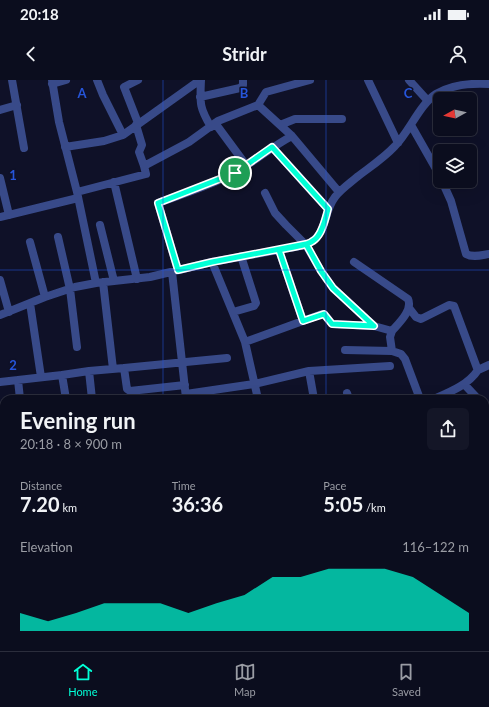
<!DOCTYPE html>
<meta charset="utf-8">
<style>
:root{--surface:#0b0d1e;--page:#141627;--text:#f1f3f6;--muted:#9a9ca4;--line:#2b2d3c;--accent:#02ffd6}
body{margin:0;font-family:Lato,sans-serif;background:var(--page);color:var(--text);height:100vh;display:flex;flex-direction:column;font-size:15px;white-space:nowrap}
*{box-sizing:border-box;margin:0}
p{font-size:13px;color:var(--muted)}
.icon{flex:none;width:22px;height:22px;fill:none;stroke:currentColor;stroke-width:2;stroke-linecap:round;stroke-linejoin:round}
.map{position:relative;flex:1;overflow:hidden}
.side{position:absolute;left:0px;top:315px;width:489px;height:256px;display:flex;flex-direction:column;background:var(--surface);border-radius:12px 12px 0 0;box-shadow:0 4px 16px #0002,0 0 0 1px var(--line)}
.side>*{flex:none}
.needle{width:26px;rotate:262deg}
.controls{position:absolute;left:433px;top:12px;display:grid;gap:8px}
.controls a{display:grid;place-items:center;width:44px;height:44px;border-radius:6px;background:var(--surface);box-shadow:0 4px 16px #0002,0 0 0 1px var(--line);font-size:20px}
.pin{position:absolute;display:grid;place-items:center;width:34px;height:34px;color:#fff;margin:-17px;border:2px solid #fff;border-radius:50%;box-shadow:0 1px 4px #0007}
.round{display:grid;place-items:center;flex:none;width:42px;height:42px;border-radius:6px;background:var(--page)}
.headline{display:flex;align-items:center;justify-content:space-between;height:68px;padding:0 20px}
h1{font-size:22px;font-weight:700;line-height:30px}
.metrics{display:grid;grid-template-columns:repeat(3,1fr);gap:6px;height:68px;padding:4px 20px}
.metrics div{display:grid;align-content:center}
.metrics b{font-size:20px;font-weight:700}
.metrics small{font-size:11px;font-weight:400}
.metrics p{font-size:11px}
.chart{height:112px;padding:8px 20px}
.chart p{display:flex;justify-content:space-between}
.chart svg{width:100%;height:72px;margin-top:4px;fill:var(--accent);opacity:.7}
.status{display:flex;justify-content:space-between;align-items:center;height:28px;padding:0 20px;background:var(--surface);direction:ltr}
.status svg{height:11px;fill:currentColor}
header{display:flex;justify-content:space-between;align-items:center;height:52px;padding:0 20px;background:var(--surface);font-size:18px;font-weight:700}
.menu{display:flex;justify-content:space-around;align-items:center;height:56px;border-top:1px solid var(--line);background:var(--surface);font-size:11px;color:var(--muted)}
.menu a{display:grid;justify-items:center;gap:2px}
.menu .current{color:var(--accent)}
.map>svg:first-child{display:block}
</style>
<div class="status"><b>20:18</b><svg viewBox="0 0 49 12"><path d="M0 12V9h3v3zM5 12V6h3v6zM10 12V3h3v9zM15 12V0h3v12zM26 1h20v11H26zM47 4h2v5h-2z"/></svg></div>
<header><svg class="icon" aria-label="back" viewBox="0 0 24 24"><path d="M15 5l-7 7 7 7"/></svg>Stridr<svg class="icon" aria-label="person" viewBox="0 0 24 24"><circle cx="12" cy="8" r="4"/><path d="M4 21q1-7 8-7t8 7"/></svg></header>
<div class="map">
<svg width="489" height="571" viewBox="0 0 489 571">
<rect width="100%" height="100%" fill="#0f1128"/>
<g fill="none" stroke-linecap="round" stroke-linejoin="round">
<!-- minor -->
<path stroke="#384a89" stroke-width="8" d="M12,0L24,68
M52,0L59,42L77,112L96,203
M97,0L103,15L123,55
M138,0L124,7L138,43
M201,0C200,23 199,27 211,47
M368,0L398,63
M409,0L428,21
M52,4L66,0
M200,17L240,8L243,5V0
M258,25L292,56L339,112
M0,30L17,25
M215,43L246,85
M136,45L142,65L139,72L144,86
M280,45L295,39H342
M411,45L440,96
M65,67L104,61L123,55L200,0
M272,67L328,129
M0,98L9,135
M442,101L451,121L466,174C473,178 482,175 489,174
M114,102L137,199
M77,112L146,94L144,86L189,62L218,41L258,25L266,12L310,0
M265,113L275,133L286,145L306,165L321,191L333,208L374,246
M0,137L78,118
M100,145L114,201
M58,157L70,209L77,267
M30,162L45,217
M279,170L303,241
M212,182L245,262L258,319
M178,190L158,123C183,114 209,106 232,94C253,83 271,67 292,56
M172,192L186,318
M0,200L9,232
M103,202L113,289
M30,223L41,297
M409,228L416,237L421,239L449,225L454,226L477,288L478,290C468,305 450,312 434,319
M233,232L254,226L256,223L241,176
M0,235L45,217L75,207L96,203L150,197L212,182L306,165C329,154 322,134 335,117C341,109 350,103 357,97C370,87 384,78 395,66C409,52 420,24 436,14C452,4 471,3 489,4
M392,251L390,257L392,271L401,274L405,279L420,319
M245,262L322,234H324L332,244L374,246L392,251C399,243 413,230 408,219L354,182
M345,270L392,271
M124,288L127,309L130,311L185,305
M478,290L489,285
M89,291L92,319
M309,291L314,319
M62,295L66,319
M18,300L20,319
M0,302L62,295L89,291L124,288L227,278
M464,304L478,319
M347,313L349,319
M186,314L254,304L309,291L390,286
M485,326L489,331
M0,368L4,367
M485,391L489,389
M0,436H4
M0,477L4,476
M485,493L489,492
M0,513L4,512
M62,567V571
M140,567L141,571
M177,567V571
M212,567V571
M430,567L431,571
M459,567L460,571
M259,568L274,571
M405,569L420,567
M17,571L39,567
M331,571V567
M349,571L354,567"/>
</g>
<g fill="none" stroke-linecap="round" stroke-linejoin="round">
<!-- route casing -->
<g stroke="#fff" stroke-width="8">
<path id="route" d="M235,93L158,123L178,190L212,182L306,164L321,191L333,208L374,246L332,244L324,234L303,241L279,170C314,163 319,166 328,129L272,67L235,93"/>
</g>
<!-- route -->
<use href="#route" stroke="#02ffd6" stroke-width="5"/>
</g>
<!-- grid -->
<path fill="none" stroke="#2655da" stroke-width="1" stroke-opacity="0.55" d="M163,0V319M326,0V319M0,190H489M0,381H4M485,381H489M163,567V571M326,567V571"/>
<g font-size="13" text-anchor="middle" font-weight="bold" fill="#2655da" stroke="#0f1128" stroke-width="3" stroke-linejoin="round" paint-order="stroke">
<text x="82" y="18">A</text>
<text x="244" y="18">B</text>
<text x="408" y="18">C</text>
<text x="13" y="100">1</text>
<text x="13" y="290">2</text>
</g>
</svg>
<div class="controls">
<a><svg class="needle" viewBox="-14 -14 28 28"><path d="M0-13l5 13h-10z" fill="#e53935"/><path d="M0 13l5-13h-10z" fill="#9a9ca4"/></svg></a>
<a><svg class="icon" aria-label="layers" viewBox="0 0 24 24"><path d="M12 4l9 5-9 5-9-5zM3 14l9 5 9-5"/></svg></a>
</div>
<div class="pin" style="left:235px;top:93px;background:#1e9e55"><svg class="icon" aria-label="arrive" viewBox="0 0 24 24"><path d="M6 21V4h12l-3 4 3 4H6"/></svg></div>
<section class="side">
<div class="headline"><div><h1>Evening run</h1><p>20:18 · 8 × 900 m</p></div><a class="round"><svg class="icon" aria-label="share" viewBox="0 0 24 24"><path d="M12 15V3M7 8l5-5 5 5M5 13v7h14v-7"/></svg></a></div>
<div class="metrics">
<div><p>Distance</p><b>7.20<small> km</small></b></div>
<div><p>Time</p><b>36:36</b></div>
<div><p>Pace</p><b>5:05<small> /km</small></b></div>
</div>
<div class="chart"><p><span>Elevation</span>116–122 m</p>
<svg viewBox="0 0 160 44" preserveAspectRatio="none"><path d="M0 44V33L10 38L20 33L30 27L40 27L50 27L60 33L70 27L80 22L90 11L100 11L110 6L120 6L130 6L140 11L150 22L160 33V44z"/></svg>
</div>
</section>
</div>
<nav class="menu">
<a class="current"><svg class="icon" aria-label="home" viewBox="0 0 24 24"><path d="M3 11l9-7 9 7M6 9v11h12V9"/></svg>Home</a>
<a><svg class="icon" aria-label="map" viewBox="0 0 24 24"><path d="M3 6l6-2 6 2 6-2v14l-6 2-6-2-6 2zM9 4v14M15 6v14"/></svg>Map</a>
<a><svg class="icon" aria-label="saved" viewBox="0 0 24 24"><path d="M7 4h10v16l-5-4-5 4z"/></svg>Saved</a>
</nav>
